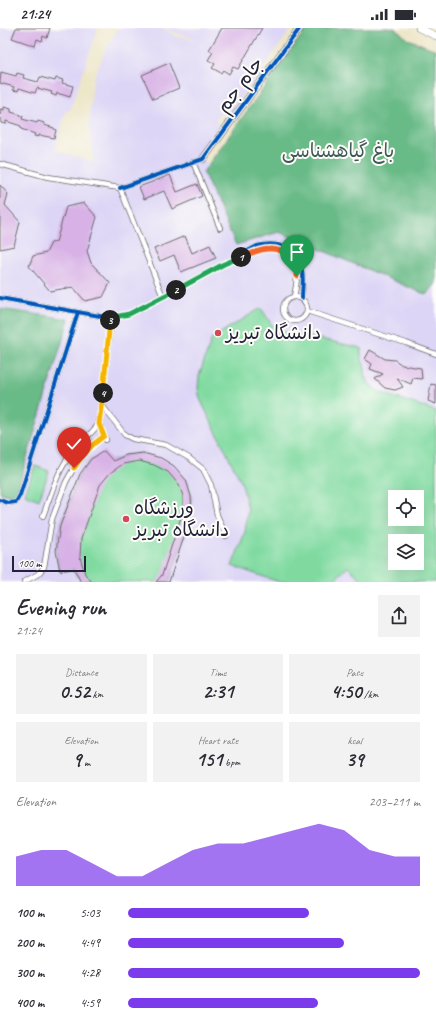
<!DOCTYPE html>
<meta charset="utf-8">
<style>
:root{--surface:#fff;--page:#f2f2f3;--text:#2b2b33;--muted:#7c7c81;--accent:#7c3aed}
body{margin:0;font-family:Caveat,"Playpen Sans Arabic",sans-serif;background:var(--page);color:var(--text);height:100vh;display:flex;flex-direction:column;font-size:15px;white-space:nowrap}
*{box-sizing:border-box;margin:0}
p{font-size:13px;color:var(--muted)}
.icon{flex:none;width:22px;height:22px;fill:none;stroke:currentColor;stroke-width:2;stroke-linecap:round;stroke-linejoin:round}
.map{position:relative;height:554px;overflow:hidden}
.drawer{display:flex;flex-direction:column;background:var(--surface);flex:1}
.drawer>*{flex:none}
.fabs{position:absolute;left:388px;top:462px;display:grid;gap:8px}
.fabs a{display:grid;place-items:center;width:36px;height:36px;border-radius:0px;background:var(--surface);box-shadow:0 4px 16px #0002;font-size:20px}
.scale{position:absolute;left:12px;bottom:10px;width:74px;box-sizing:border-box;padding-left:4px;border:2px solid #22223b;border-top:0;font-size:11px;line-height:14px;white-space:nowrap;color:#22223b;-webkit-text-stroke:3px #fdfcf7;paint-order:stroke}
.pin{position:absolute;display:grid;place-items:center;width:34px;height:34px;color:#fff;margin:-41px -17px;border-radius:50% 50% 50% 0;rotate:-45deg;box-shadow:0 0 4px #0007}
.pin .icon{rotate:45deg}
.km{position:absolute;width:20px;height:20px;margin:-10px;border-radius:50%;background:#222;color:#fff;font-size:11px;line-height:20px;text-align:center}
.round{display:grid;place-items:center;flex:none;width:42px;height:42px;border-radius:0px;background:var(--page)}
.headline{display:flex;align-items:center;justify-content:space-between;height:68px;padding:0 16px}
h1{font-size:22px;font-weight:700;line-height:30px}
.metrics{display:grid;grid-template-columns:repeat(3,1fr);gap:6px;height:68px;padding:4px 16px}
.metrics div{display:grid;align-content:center;border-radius:0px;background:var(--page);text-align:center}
.metrics b{font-size:20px;font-weight:700}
.metrics small{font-size:11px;font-weight:400}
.metrics p{font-size:11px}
.chart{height:112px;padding:8px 16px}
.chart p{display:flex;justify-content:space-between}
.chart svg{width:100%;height:72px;margin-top:4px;fill:var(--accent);opacity:.7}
ul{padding:0 16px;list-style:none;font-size:13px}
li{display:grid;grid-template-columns:64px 48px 1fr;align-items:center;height:30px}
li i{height:10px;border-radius:5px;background:var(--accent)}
.status{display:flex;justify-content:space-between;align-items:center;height:28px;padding:0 20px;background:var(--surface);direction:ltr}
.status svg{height:11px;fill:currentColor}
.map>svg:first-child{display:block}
</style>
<div class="status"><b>21:24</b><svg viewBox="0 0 49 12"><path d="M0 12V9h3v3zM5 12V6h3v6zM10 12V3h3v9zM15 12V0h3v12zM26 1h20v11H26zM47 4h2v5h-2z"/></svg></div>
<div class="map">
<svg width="436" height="554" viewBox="0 0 436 554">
<rect width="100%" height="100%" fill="#fdfcf7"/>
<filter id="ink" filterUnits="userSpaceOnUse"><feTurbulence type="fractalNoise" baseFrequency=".025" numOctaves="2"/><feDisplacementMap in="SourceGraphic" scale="8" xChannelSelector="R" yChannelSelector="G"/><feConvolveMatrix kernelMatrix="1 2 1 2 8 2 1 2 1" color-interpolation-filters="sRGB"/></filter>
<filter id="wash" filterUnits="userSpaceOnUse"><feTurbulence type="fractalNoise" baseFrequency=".012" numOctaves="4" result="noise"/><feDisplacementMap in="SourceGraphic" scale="16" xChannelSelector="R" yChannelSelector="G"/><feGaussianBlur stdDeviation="0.9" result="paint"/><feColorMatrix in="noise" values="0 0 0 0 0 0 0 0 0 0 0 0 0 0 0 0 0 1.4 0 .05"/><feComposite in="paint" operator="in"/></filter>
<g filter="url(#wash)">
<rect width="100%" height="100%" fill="#ece5c6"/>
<!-- built -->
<path fill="#ddd5f6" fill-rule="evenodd" d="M0,0H98L70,82L66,83L55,122L94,134L89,99L93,51L104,25L118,0H161L176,8L194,12V11L162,0H292L230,85L220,86L216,91L218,100L199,126L208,136L307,0H394L408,11L436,22V554H0ZM395,469H417V491H395ZM395,513H417V535H395Z"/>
<!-- green -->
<path fill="#80daa0" stroke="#517e6e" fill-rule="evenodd" d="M261,280L272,297L284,304L311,309L361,320V329L365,339V346L369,356L379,364L436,383V554H364L348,539L332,554H279L232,538L245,504L248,482L242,456L200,371L198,361L199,348L212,310ZM395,469H417V491H395ZM395,513H417V535H395Z
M143,425L186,452L191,468L192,485L169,554H81L73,541L60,543L56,523L60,498L80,446L91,431L113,433L126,427Z
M35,438L49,443L39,472L25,466Z"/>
<!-- forest -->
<path fill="#68ba86" stroke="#456e60" d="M307,0H394L408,11L436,22V255L427,267L279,204L236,217L203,144Z
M0,281L69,291L15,469L0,465Z"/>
<g id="blocks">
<!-- building -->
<path fill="#d8b2e6" d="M16,0H50L47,10L43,8L42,13L37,11L35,18L12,10Z
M222,0H262L238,41L233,39L229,46L223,42L221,45L212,40L215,36L208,32L213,24L209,22Z
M169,35L179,60L153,71L142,47Z
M1,44L16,48L17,45L24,47L23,50L38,54L40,49L55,53L56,50L63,52L62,55L73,58L70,69L57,65L56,68L51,66L52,64L37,60L35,65L19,60L18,63L13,62L14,59L0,55Z
M4,79L11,81V84L21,87V88H23L22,91L37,95L38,93L44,95V97L54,100V101L56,102L54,110L39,107V109L34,108L35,106L21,101V98L6,93V96L1,95L0,81L4,82Z
M170,147L177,164L197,156L202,168L172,181L164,163L144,171L139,159Z
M0,157L8,166L5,177L20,194L14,218L0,221Z
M84,175L97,189L87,223L91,235L110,255L103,269L85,273L73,259L50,263L29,238L33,228L46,225L51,215L56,214L66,179Z
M185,208L192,225L210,217L216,230L181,244L174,227L160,233L154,221Z
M370,322L385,331L395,332L402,337L421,340L422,351L413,350L411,356L397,350L403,359L395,362L385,360L375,351L383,346L370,341L372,336L365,331Z
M431,356L436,357V376L428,373Z
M104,423L113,433L126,427L143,425L161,430L174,438L186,452L191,468L192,485L169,554H156L162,547L183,483V468L179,457L168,444L154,437L139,433L123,436L110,445L100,457L81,511L80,529L85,546L92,554H81L74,541L60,543L56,523L60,498L80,446L91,431Z"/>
</g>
</g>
<g filter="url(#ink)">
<use href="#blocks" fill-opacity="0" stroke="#69666c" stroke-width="1"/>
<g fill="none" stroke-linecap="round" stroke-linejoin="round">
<!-- street casing -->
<g stroke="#69666c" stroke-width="6">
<path id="street" d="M193,134L220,200
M0,136L48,149L120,160L163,269
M120,160L203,131
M239,230C248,227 258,221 268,221C274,220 278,222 283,224C300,233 298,252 294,268
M283 281a12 12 0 1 1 24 0a12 12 0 1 1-24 0Z
M0,270L111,290L129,286L257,218C277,213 298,219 302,242C304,251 302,261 302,270
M307,283L406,315L436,326
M101,376L125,407L133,411L166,417L189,430L203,441L211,457L217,487L226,508
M106,412L99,396L111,290
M0,472L8,475L16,474L20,467L78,284
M43,488C50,469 56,447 68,430C77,418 89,408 99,396
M24,554L38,546L44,539L52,491L66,454L81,427L90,418L104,407"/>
</g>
<!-- secondary casing -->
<g stroke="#69666c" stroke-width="8">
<path id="secondary" d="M203,131L300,0"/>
</g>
<!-- primary casing -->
<g stroke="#69666c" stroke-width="8">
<path id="primary" d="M419,0L436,8"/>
</g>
<!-- street -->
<use href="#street" stroke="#fff" stroke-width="4.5"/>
<!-- secondary -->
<use href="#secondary" stroke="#fff" stroke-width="7"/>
<!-- primary -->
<use href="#primary" stroke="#fff" stroke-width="7"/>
<!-- cycleway casing -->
<g stroke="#fdfcf7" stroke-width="6">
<path id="cycleway" d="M120,160L203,131L300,0
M0,270L111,290L129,286L257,218C277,213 298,219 302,242C304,251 302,261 302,270
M0,472L8,475L16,474L20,467L78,284"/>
</g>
<!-- cycleway -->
<use href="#cycleway" stroke="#0057b8" stroke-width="4"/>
</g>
</g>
<g fill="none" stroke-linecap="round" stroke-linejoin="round" filter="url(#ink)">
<!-- split-1 casing -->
<g stroke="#fff" stroke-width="8">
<path id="split-1" d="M241,229C250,226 260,221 269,221C285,220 296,233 297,248"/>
</g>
<!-- split-2 casing -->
<g stroke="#fff" stroke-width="8">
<path id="split-2" d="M176,262L224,236L241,229"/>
</g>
<!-- split-3 casing -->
<g stroke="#fff" stroke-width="8">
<path id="split-3" d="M110,292V290L129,286L176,262"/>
</g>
<!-- split-4 casing -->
<g stroke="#fff" stroke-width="8">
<path id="split-4" d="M103,365L110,292"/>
</g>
<!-- split-5 casing -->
<g stroke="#fff" stroke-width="8">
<path id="split-5" d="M74,440C82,426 91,417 104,408L99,396L103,365"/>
</g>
<!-- split-1 -->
<use href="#split-1" stroke="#f0652b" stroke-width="5"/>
<!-- split-2 -->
<use href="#split-2" stroke="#22a559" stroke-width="5"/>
<!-- split-3 -->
<use href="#split-3" stroke="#22a559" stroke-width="5"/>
<!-- split-4 -->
<use href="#split-4" stroke="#f5b400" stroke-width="5"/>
<!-- split-5 -->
<use href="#split-5" stroke="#f5b400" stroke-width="5"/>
</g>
<!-- markers -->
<g fill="#d1495b" stroke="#fdfcf7" stroke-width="1.5">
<circle cx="218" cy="305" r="4"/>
<circle cx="126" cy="491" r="4"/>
</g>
<g text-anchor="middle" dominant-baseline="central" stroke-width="4" stroke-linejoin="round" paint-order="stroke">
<!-- street labels -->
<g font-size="19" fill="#22223b" stroke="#fdfcf7">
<text transform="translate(240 57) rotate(-53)">جام جم</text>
</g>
<!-- park labels -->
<g font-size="19" fill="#3e5959" stroke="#fdfcf7">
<text x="338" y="123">باغ گیاهشناسی</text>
</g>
<!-- poi labels -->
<g font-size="19" fill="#22223b" stroke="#fdfcf7" text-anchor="start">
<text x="226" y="305">دانشگاه تبریز</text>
<text x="134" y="480">ورزشگاه<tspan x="134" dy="22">دانشگاه تبریز</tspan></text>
</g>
</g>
</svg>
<div class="fabs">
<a><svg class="icon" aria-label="locate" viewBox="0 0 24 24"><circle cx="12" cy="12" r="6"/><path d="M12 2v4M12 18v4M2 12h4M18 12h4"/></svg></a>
<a><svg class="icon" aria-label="layers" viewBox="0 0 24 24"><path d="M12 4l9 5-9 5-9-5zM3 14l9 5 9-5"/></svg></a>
</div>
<div class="scale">100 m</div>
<div class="pin" style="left:297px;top:248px;background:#1e9e55"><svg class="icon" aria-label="arrive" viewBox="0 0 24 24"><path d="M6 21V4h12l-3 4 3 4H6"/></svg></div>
<div class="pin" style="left:74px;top:440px;background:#d93025"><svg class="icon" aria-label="check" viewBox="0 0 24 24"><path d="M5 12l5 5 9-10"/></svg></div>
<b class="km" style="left:241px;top:229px">1</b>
<b class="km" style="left:176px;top:262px">2</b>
<b class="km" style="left:110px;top:292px">3</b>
<b class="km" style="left:103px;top:365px">4</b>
</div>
<section class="drawer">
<div class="headline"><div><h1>Evening run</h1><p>21:24</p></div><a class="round"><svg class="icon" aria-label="share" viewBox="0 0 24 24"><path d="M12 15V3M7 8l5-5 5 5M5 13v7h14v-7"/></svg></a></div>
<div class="metrics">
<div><p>Distance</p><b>0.52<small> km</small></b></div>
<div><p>Time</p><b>2:31</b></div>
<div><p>Pace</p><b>4:50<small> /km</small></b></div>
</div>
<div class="metrics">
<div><p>Elevation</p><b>9<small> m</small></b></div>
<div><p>Heart rate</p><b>151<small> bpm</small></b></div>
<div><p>kcal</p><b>39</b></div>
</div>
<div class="chart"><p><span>Elevation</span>203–211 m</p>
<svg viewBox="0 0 160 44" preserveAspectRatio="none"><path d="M0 44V26L10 22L20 22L30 30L40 38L50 38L60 30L70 22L80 18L90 18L100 14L110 10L120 6L130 10L140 22L150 26L160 26V44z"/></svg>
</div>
<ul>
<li><b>100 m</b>5:03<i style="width:62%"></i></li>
<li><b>200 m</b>4:49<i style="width:74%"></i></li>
<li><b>300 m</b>4:28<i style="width:100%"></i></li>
<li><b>400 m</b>4:59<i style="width:65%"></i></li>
</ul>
</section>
